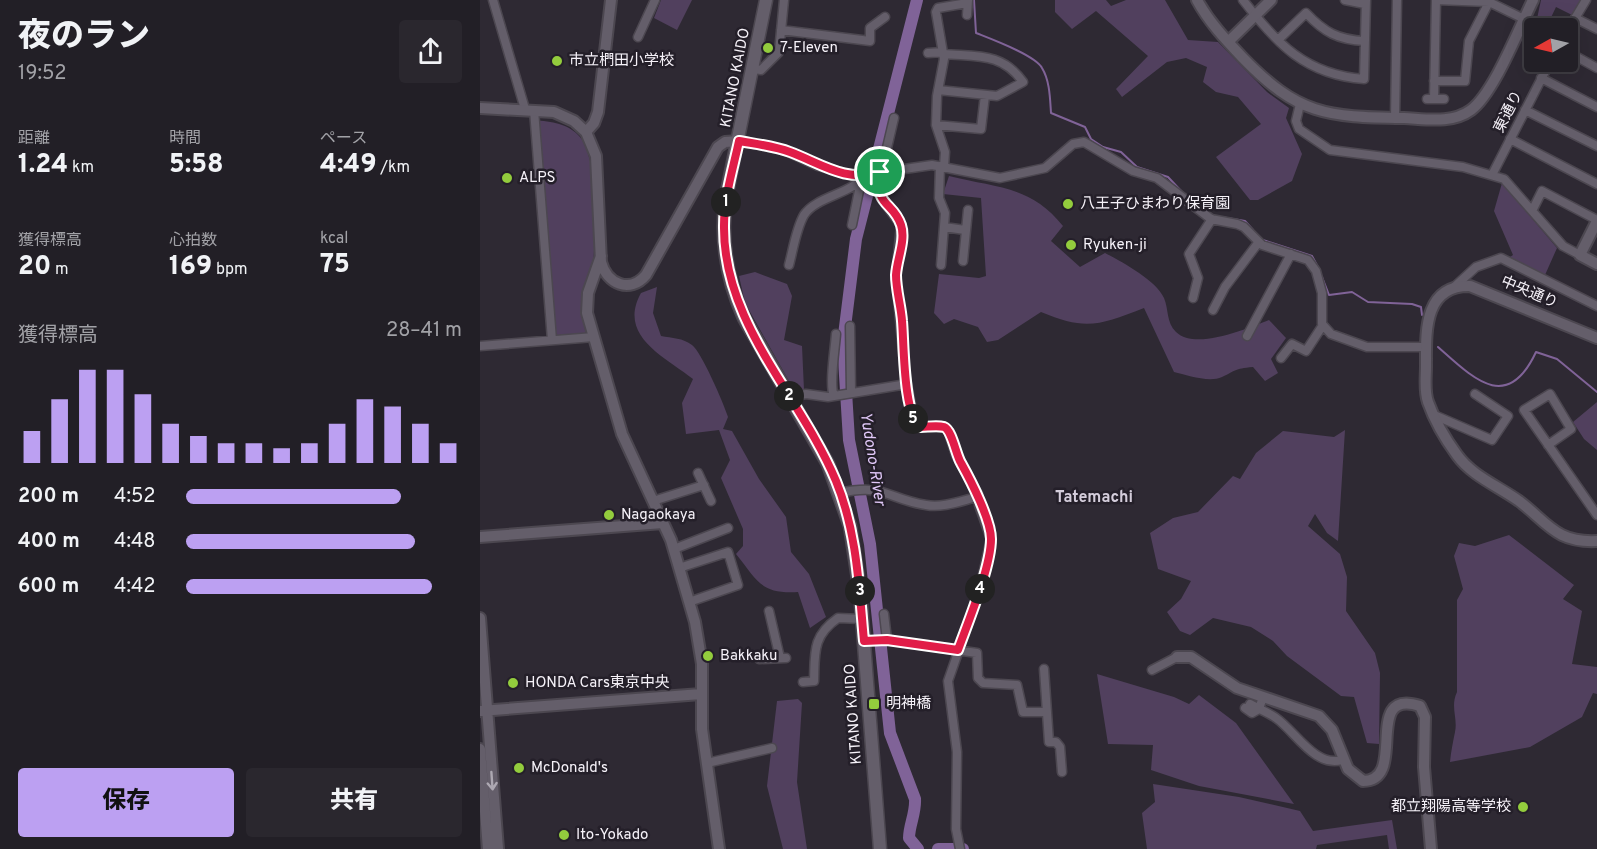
<!DOCTYPE html>
<html lang="ja">
<meta charset="utf-8">
<style>
:root{--surface:#221f26;--page:#2a272e;--text:#f1f3f6;--muted:#a2a2a7;--line:#3f3d43;--accent:#bca0f2}
body{margin:0;font-family:Overpass,"Noto Sans JP",sans-serif;background:var(--page);color:var(--text);height:100vh;display:flex;flex-direction:column;font-size:22px;white-space:nowrap}
*{box-sizing:border-box;margin:0}
p{font-size:20px;color:var(--muted)}
.icon{flex:none;width:33px;height:33px;fill:none;stroke:currentColor;stroke-width:2;stroke-linecap:round;stroke-linejoin:round}
.map{position:relative;flex:1;overflow:hidden}
.drawer{display:flex;flex-direction:column;background:var(--surface);width:480px}
.drawer>*{flex:none}
.needle{width:39px;rotate:262deg}
.fabs{position:absolute;left:1044px;top:18px;display:grid;gap:12px}
.fabs a{display:grid;place-items:center;width:54px;height:54px;border-radius:6px;background:var(--surface);box-shadow:0 6px 24px #0002,0 0 0 2px var(--line);font-size:30px}
.pin{position:absolute;display:grid;place-items:center;width:51px;height:51px;color:#fff;margin:-26px;border:3px solid #fff;border-radius:50%;box-shadow:0 2px 6px #0007}
.km{position:absolute;width:30px;height:30px;margin:-15px;border-radius:50%;background:#222;color:#fff;font-size:16px;line-height:30px;text-align:center}
.round{display:grid;place-items:center;flex:none;width:63px;height:63px;border-radius:6px;background:var(--page)}
.headline{display:flex;align-items:center;justify-content:space-between;height:102px;padding:0 18px}
h1{font-size:33px;font-weight:800;line-height:45px}
.figures{display:grid;grid-template-columns:repeat(3,1fr);gap:9px;height:102px;padding:6px 18px}
.figures div{display:grid;align-content:center}
.figures b{font-size:26px;font-weight:800}
.figures small{font-size:16px;font-weight:400}
.figures p{font-size:16px}
.chart{height:168px;padding:12px 18px}
.chart p{display:flex;justify-content:space-between}
.chart svg{width:100%;height:108px;margin-top:6px;stroke:var(--accent);stroke-width:6}
.action{display:flex;gap:12px;margin-top:auto;padding:12px 18px}
.action a{flex:1;height:69px;border-radius:6px;background:var(--accent);color:#111;font-size:24px;font-weight:800;line-height:69px;text-align:center}
.action a+a{background:var(--page);color:var(--text)}
ul{padding:0 18px;list-style:none;font-size:20px}
li{display:grid;grid-template-columns:96px 72px 1fr;align-items:center;height:45px}
li i{height:15px;border-radius:8px;background:var(--accent)}
main{display:flex;flex:1;min-height:0}
.map>svg:first-child{display:block}
</style>
<main>
<section class="drawer">
<div class="headline"><div><h1>夜のラン</h1><p>19:52</p></div><a class="round"><svg class="icon" aria-label="share" viewBox="0 0 24 24"><path d="M12 15V3M7 8l5-5 5 5M5 13v7h14v-7"/></svg></a></div>
<div class="figures">
<div><p>距離</p><b>1.24<small> km</small></b></div>
<div><p>時間</p><b>5:58</b></div>
<div><p>ペース</p><b>4:49<small> /km</small></b></div>
</div>
<div class="figures">
<div><p>獲得標高</p><b>20<small> m</small></b></div>
<div><p>心拍数</p><b>169<small> bpm</small></b></div>
<div><p>kcal</p><b>75</b></div>
</div>
<div class="chart"><p><span>獲得標高</span>28–41 m</p>
<svg viewBox="0 0 160 44" preserveAspectRatio="none"><path d="M5 44V31M15 44V18M25 44V6M35 44V6M45 44V16M55 44V28M65 44V33M75 44V36M85 44V36M95 44V38M105 44V36M115 44V28M125 44V18M135 44V21M145 44V28M155 44V36"/></svg>
</div>
<ul>
<li><b>200 m</b>4:52<i style="width:78%"></i></li>
<li><b>400 m</b>4:48<i style="width:83%"></i></li>
<li><b>600 m</b>4:42<i style="width:89%"></i></li>
</ul>
<div class="action"><a>保存</a><a>共有</a></div>
</section>
<div class="map">
<svg width="1117" height="849" viewBox="0 0 1117 849">
<rect width="100%" height="100%" fill="#2e2933"/>
<!-- green -->
<path fill="#51405e" d="M181,0H212L197,30L174,18Z
M575,0H626L631,6L646,0H685L708,40L738,42L787,92L809,108L806,118L822,154L812,181L778,200H770L736,157L781,124L758,97L736,92L723,82L727,67L706,58L687,62L642,97L636,89L668,56L616,11L592,29L575,12Z
M1061,0H1102L1092,15L1076,7L1066,28H1055Z
M54,120C72,122 88,123 100,137C125,168 112,289 107,331L103,335L71,337Z
M469,176C516,188 550,185 583,226L571,241L600,267L625,253C642,262 676,280 684,298C689,310 686,322 696,332C716,351 768,328 789,320L806,338L791,359L798,373L785,381L773,367C753,369 757,370 742,377C729,383 707,375 694,372L664,308C620,325 606,331 561,312L518,340L507,342L498,327L474,319L464,324L454,313L459,274L499,278L506,276L501,198L463,194Z
M1022,183L1077,248L1065,275L1030,257L1033,255L1014,211Z
M275,272L307,284L312,296L304,340L322,346L324,390H314L265,303L259,276Z
M177,287L173,313L181,336C192,338 203,338 212,345C221,351 244,404 248,417L243,429L252,431L279,479L306,517L311,552L329,574L346,617L330,628L318,592C280,594 278,581 256,554L263,546V529L241,478L250,460L239,430L206,434L202,403L213,379C185,357 137,336 161,293Z
M1117,402V450L1104,439L1093,422Z
M865,430L858,541L847,533L835,514L828,526L860,554L867,577L866,611L895,653L900,673L899,744L887,743L874,697L861,696L807,656L793,641L771,627L733,618L710,635L700,631L687,612L701,599L711,581L678,569L670,533L693,518L718,512L753,476L760,479L776,453L803,431L854,437Z
M1029,535L1094,585L1083,599L1102,611L1092,664L1117,667V694L1113,693L1102,717L1050,747L970,762C971,751 973,742 975,732C978,718 970,707 977,692V600L983,589L974,556L979,543L995,546Z
M617,674L694,697L709,704L719,695L756,723L814,804L719,786L671,770L673,745L628,744Z
M318,699L322,703L317,782L327,849H303L287,786L297,701Z
M673,784L759,797L820,811L833,831L912,820L917,849H909L907,835L837,845L836,849H667L662,813L675,802Z"/>
<g fill="none" stroke-linecap="round" stroke-linejoin="round">
<!-- stream -->
<path stroke="#806398" stroke-width="2" d="M494,0L496,33C511,39 555,55 562,68C570,81 570,99 571,113L605,127L611,139L623,147L641,152L657,167L688,177L702,192
M741,217L765,221L773,230
M783,240L832,256L839,269
M842,277L849,295L872,292L888,302L932,304L941,307L942,315
M958,347C993,378 1027,414 1056,352L1077,359L1117,392"/>
<!-- river -->
<path stroke="#806398" stroke-width="12" d="M437,0L376,239L363,343L369,440L390,544L410,733L435,799C436,813 429,825 429,838L438,849
M458,849H483"/>
<!-- minor casing -->
<g stroke="#4c4750" stroke-width="11">
<path id="minor" d="M13,0L45,109
M763,0C797,44 826,75 884,79L886,0
M865,0L885,4
M487,3L458,8L456,12L464,59L457,96L456,125L501,129L505,95
M487,15L488,0
M1095,18L1117,29
M301,30L390,41V28L405,17
M1088,30L1106,0
M158,37L175,0
M799,39L826,13C844,32 858,40 885,41
M1088,52L1117,68
M448,53L463,52
M274,69L281,70L299,52L304,0
M1061,78L1117,107
M954,81H985L989,41L1009,2
M458,90L517,96L543,82C522,52 496,57 464,54
M947,99H964
M954,99L956,0L1009,2L1044,19
M820,104L816,121L819,129L850,150L983,167L1024,179L1083,246L1100,255
M54,110L72,340
M1045,110L1117,146
M414,118L398,186L401,198L421,225L416,277L425,374L434,420L441,427H463L468,430L476,455L498,494L499,505L511,539L499,593L468,681L477,752L476,829L480,849
M915,118L917,0
M456,125L465,152L464,167
M1030,139L1117,184
M259,141L304,150L338,166L376,176L452,165L520,178L565,168L593,144L604,142L653,171L677,178L731,219L757,224L764,227L782,245L828,260L836,271L842,293V324L851,334L887,347H946
M460,166L459,198L465,213L461,265
M1012,175L1070,62
M1053,209L1062,191L1117,220
M372,225L381,181
M464,227L485,230
M483,261L488,210
M309,265C313,250 316,229 324,215C336,196 376,193 382,176
M972,289L996,267L1021,258L1117,306
M713,298L718,278L709,254L732,219
M733,310L745,287L778,243
M370,326L371,392
M767,336L811,254
M0,346L114,337
M801,358L812,344L826,351L843,325
M354,396C349,386 355,348 356,334
M310,397L326,394L348,397L427,384
M954,415L1012,440L1028,416L995,394
M1068,445L1091,429L1070,394L1044,410L1117,515
M218,473L231,501
M360,493C405,483 407,499 446,505C461,508 478,502 493,498L498,494
M173,501L224,485
M194,549L248,528
M199,568L248,552L258,585L209,602
M289,611L300,658
M404,614L407,640
M384,641L407,640L497,653L498,678L503,683L537,685L543,712H567
M279,659L306,658
M564,669L569,742H576L580,747L582,772
M672,670L697,657
M323,682L334,681C335,653 332,636 358,618L382,619
M770,704C778,709 788,712 796,718C815,731 835,768 862,760
M765,708L772,713L779,709L783,697
M227,763L292,748"/>
</g>
<!-- tertiary casing -->
<g stroke="#4c4750" stroke-width="14">
<path id="tertiary" d="M717,0C729,22 745,39 762,57C818,115 846,117 924,118C946,119 972,124 991,110C1014,93 1039,28 1053,0
M748,42L791,0
M0,108L74,112L94,121L106,132L116,156L121,262C127,284 150,294 166,275L238,147L245,142L259,141
M106,132L114,123L118,112L131,0
M1117,221L1100,255L1117,264
M121,256L108,293L107,313L142,434L191,540L215,622L222,664V729L239,849
M1117,338L990,286C943,285 946,333 946,366C946,377 944,391 948,402C954,419 966,440 977,455C992,476 1018,486 1039,501C1068,523 1076,543 1117,541
M0,537L183,523
M0,618L18,849
M697,657H711L757,688L839,716L852,730L868,769L883,781C929,781 881,687 940,706L945,717L944,767L951,849
M0,711L221,694
M0,749L8,849"/>
</g>
<!-- secondary casing -->
<g stroke="#4c4750" stroke-width="15">
<path id="secondary" d="M286,0L246,197C240,239 247,280 264,318L348,464L370,526L380,592L400,849"/>
</g>
<!-- minor -->
<use href="#minor" stroke="#645e6a" stroke-width="8"/>
<!-- tertiary -->
<use href="#tertiary" stroke="#645e6a" stroke-width="10"/>
<!-- secondary -->
<use href="#secondary" stroke="#645e6a" stroke-width="12"/>
</g>
<!-- one-way arrows -->
<defs><path id="oneway-shaft" d="M-6 0H5M1.5-3L5.5 0L1.5 3" fill="none" stroke-width="1.6" stroke-linecap="round" stroke-linejoin="round" transform="scale(1.5)"/></defs>
<use stroke="#ada8b2" href="#oneway-shaft" transform="translate(12 781) rotate(86)"/>
<g fill="none" stroke-linecap="round" stroke-linejoin="round">
<!-- route casing -->
<g stroke="#fff" stroke-width="12">
<path id="route" d="M259,141C276,144 294,146 310,152C340,163 366,183 400,172C394,207 413,201 421,225C426,240 417,259 416,275C416,290 421,306 422,321C424,341 423,418 441,427C447,427 457,425 464,427C472,430 476,455 481,463C491,481 511,520 511,539C511,567 488,622 478,650L407,640L384,641C379,587 377,532 356,481C320,395 243,324 244,226C244,197 253,169 259,141Z"/>
</g>
<!-- route -->
<use href="#route" stroke="#e11d48" stroke-width="8"/>
</g>
<!-- markers -->
<g fill="#93cc3d" stroke="#241f29" stroke-width="2">
<circle cx="288" cy="48" r="6"/>
<circle cx="77" cy="61" r="6"/>
<circle cx="27" cy="178" r="6"/>
<circle cx="588" cy="204" r="6"/>
<circle cx="591" cy="245" r="6"/>
<circle cx="129" cy="515" r="6"/>
<circle cx="228" cy="656" r="6"/>
<circle cx="33" cy="683" r="6"/>
<rect x="388" y="698" width="12" height="12" rx="3"/>
<circle cx="39" cy="768" r="6"/>
<circle cx="1043" cy="807" r="6"/>
<circle cx="84" cy="835" r="6"/>
</g>
<g text-anchor="middle" dominant-baseline="central" stroke-width="5" stroke-linejoin="round" paint-order="stroke">
<!-- poi labels -->
<g font-size="15" fill="#f6f2f9" stroke="#241f29" text-anchor="start">
<text x="300" y="48">7-Eleven</text>
<text x="89" y="61">市立椚田小学校</text>
<text x="39" y="178">ALPS</text>
<text x="600" y="204">八王子ひまわり保育園</text>
<text x="603" y="245">Ryuken-ji</text>
<text x="141" y="515">Nagaokaya</text>
<text x="240" y="656">Bakkaku</text>
<text x="45" y="683">HONDA Cars東京中央</text>
<text x="406" y="704">明神橋</text>
<text x="51" y="768">McDonald's</text>
<text x="1031" y="807" text-anchor="end">都立翔陽高等学校</text>
<text x="96" y="835">Ito-Yokado</text>
</g>
<!-- street labels -->
<g font-size="15" fill="#f6f2f9" stroke="#241f29">
<text transform="translate(256 78) rotate(-79)">KITANO KAIDO</text>
<text transform="translate(1029 112) rotate(-63)">東通り</text>
<text transform="translate(1049 293) rotate(23)">中央通り</text>
<text transform="translate(374 714) rotate(-94)">KITANO KAIDO</text>
</g>
<!-- water labels -->
<g font-size="16" font-style="italic" fill="#e1c8f8" stroke="#241f29">
<text transform="translate(392 459) rotate(81)">Yudono-River</text>
</g>
<!-- neighbourhood labels -->
<g font-size="16" font-weight="bold" fill="#d4cddb" stroke="#241f29">
<text x="614" y="498">Tatemachi</text>
</g>
</g>
</svg>
<div class="fabs">
<a><svg class="needle" viewBox="-14 -14 28 28"><path d="M0-13l5 13h-10z" fill="#e53935"/><path d="M0 13l5-13h-10z" fill="#a2a2a7"/></svg></a>
</div>
<div class="pin" style="left:400px;top:172px;background:#1e9e55"><svg class="icon" aria-label="arrive" viewBox="0 0 24 24"><path d="M6 21V4h12l-3 4 3 4H6"/></svg></div>
<b class="km" style="left:246px;top:202px">1</b>
<b class="km" style="left:309px;top:396px">2</b>
<b class="km" style="left:380px;top:591px">3</b>
<b class="km" style="left:500px;top:589px">4</b>
<b class="km" style="left:433px;top:419px">5</b>
</div>
</main>
